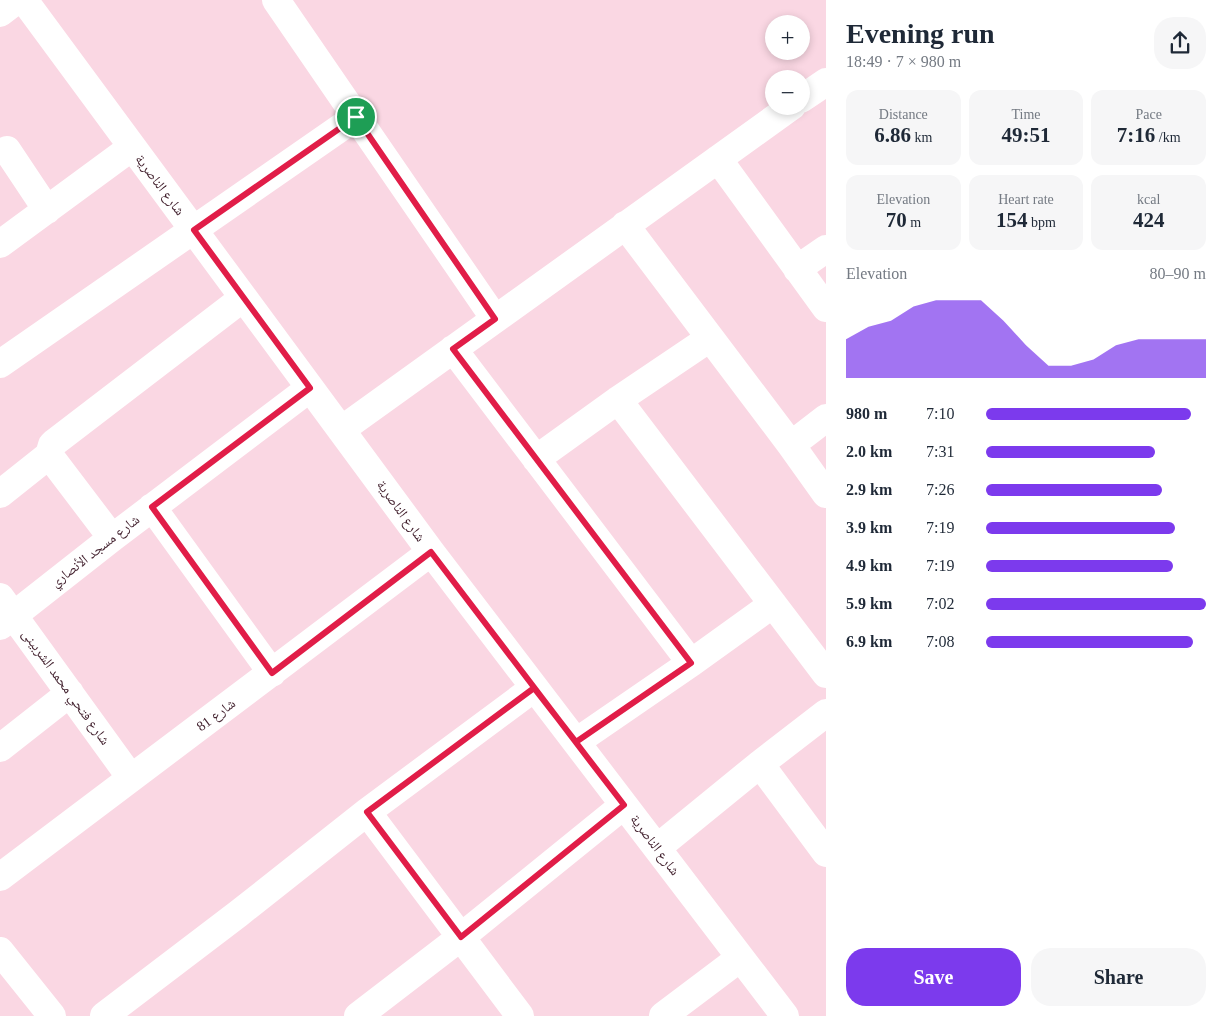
<!DOCTYPE html>
<meta charset="utf-8">
<style>
:root{--surface:#fff;--page:#f6f6f7;--text:#1f2937;--muted:#747a83;--accent:#7c3aed}
body{margin:0;font-family:"Times New Roman","Noto Naskh Arabic",serif;background:var(--page);color:var(--text);height:100vh;display:flex;flex-direction:column;font-size:19px;white-space:nowrap}
*{box-sizing:border-box;margin:0}
p{font-size:16px;color:var(--muted)}
.icon{flex:none;width:28px;height:28px;fill:none;stroke:currentColor;stroke-width:2;stroke-linecap:round;stroke-linejoin:round}
.map{position:relative;flex:1;overflow:hidden}
.details{display:flex;flex-direction:column;background:var(--surface);width:400px}
.details>*{flex:none}
.controls{position:absolute;left:765px;top:15px;display:grid;gap:10px}
.controls a{display:grid;place-items:center;width:45px;height:45px;border-radius:50%;background:var(--surface);box-shadow:0 2px 8px #0003;font-size:25px}
.pin{position:absolute;display:grid;place-items:center;width:42px;height:42px;color:#fff;margin:-21px;border:2px solid #fff;border-radius:50%;box-shadow:0 1px 5px #0007}
.round{display:grid;place-items:center;flex:none;width:52px;height:52px;border-radius:20px;background:var(--page)}
.head{display:flex;align-items:center;justify-content:space-between;height:85px;padding:0 20px}
h1{font-size:28px;font-weight:700;line-height:38px}
.stats{display:grid;grid-template-columns:repeat(3,1fr);gap:8px;height:85px;padding:5px 20px}
.stats div{display:grid;align-content:center;border-radius:12px;background:var(--page);text-align:center}
.stats b{font-size:21px;font-weight:700}
.stats small{font-size:14px;font-weight:400}
.stats p{font-size:14px}
.chart{height:140px;padding:10px 20px}
.chart p{display:flex;justify-content:space-between}
.chart svg{width:100%;height:90px;margin-top:5px;fill:var(--accent);opacity:.7}
.primary-button{display:flex;gap:10px;margin-top:auto;padding:10px 20px}
.primary-button a{flex:1;height:58px;border-radius:20px;background:var(--accent);color:#fff;font-size:20px;font-weight:700;line-height:58px;text-align:center}
.primary-button a+a{background:var(--page);color:var(--text)}
ul{padding:0 20px;list-style:none;font-size:16px}
li{display:grid;grid-template-columns:80px 60px 1fr;align-items:center;height:38px}
li i{height:12px;border-radius:6px;background:var(--accent)}
main{display:flex;flex:1;min-height:0}
.map>svg:first-child{display:block}
</style>
<main>
<div class="map">
<svg width="826" height="1016" viewBox="0 0 826 1016">
<rect width="100%" height="100%" fill="#fad7e3"/>
<g fill="none" stroke-linecap="round" stroke-linejoin="round">
<!-- minor -->
<path stroke="#fff" stroke-width="28" d="M24,0L431,552L785,1016
M276,0L495,319
M0,13L17,0
M801,99L826,82
M7,150L47,210
M718,159L826,308
M625,225L791,445L826,494
M0,244L132,147
M797,269L826,249
M453,349L691,663
M0,364L356,117
M618,400L826,674
M341,430L792,106
M791,445L826,418
M49,455L52,445L55,442L243,298
M536,459L618,400L710,338
M0,494L49,455L112,538
M152,507L272,673
M0,597L131,778
M0,626L112,538L310,388
M576,742L691,663L773,604
M0,748L70,693
M760,764L826,853
M367,812L520,1016
M657,848L760,764L826,713
M0,877L431,552
M0,951L52,1016
M104,1016L238,914L367,812L534,688
M358,1016L461,937L624,805
M663,1016L740,958"/>
</g>
<g fill="none" stroke-linecap="round" stroke-linejoin="round">
<!-- route casing -->
<g stroke="#fff" stroke-width="10">
<path id="route" d="M356,117L194,230L310,388L152,507L272,673L431,552C495,636 559,721 624,805L461,937L367,812L534,688L576,742L691,663L453,349L495,319L356,117"/>
</g>
<!-- route -->
<use href="#route" stroke="#e11d48" stroke-width="6"/>
</g>
<g text-anchor="middle" dominant-baseline="central" stroke-width="4.5" stroke-linejoin="round" paint-order="stroke">
<!-- street labels -->
<g font-size="14" fill="#442330" stroke="#fff">
<text transform="translate(160 185) rotate(53)">شارع الناصرية</text>
<text transform="translate(401 511) rotate(54)">شارع الناصرية</text>
<text transform="translate(95 551) rotate(-38)">شارع مسجد الأنصاري</text>
<text transform="translate(66 687) rotate(54)">شارع فتحي محمد الشربينى</text>
<text transform="translate(216 715) rotate(-37)">شارع 81</text>
<text transform="translate(655 845) rotate(53)">شارع الناصرية</text>
</g>
</g>
</svg>
<div class="controls">
<a>+</a>
<a>−</a>
</div>
<div class="pin" style="left:356px;top:117px;background:#1e9e55"><svg class="icon" aria-label="arrive" viewBox="0 0 24 24"><path d="M6 21V4h12l-3 4 3 4H6"/></svg></div>
</div>
<section class="details">
<div class="head"><div><h1>Evening run</h1><p>18:49 · 7 × 980 m</p></div><a class="round"><svg class="icon" aria-label="share" viewBox="0 0 24 24"><path d="M12 15V3M7 8l5-5 5 5M5 13v7h14v-7"/></svg></a></div>
<div class="stats">
<div><p>Distance</p><b>6.86<small> km</small></b></div>
<div><p>Time</p><b>49:51</b></div>
<div><p>Pace</p><b>7:16<small> /km</small></b></div>
</div>
<div class="stats">
<div><p>Elevation</p><b>70<small> m</small></b></div>
<div><p>Heart rate</p><b>154<small> bpm</small></b></div>
<div><p>kcal</p><b>424</b></div>
</div>
<div class="chart"><p><span>Elevation</span>80–90 m</p>
<svg viewBox="0 0 160 44" preserveAspectRatio="none"><path d="M0 44V25L10 19L20 16L30 9L40 6L50 6L60 6L70 16L80 28L90 38L100 38L110 35L120 28L130 25L140 25L150 25L160 25V44z"/></svg>
</div>
<ul>
<li><b>980 m</b>7:10<i style="width:93%"></i></li>
<li><b>2.0 km</b>7:31<i style="width:77%"></i></li>
<li><b>2.9 km</b>7:26<i style="width:80%"></i></li>
<li><b>3.9 km</b>7:19<i style="width:86%"></i></li>
<li><b>4.9 km</b>7:19<i style="width:85%"></i></li>
<li><b>5.9 km</b>7:02<i style="width:100%"></i></li>
<li><b>6.9 km</b>7:08<i style="width:94%"></i></li>
</ul>
<div class="primary-button"><a>Save</a><a>Share</a></div>
</section>
</main>
